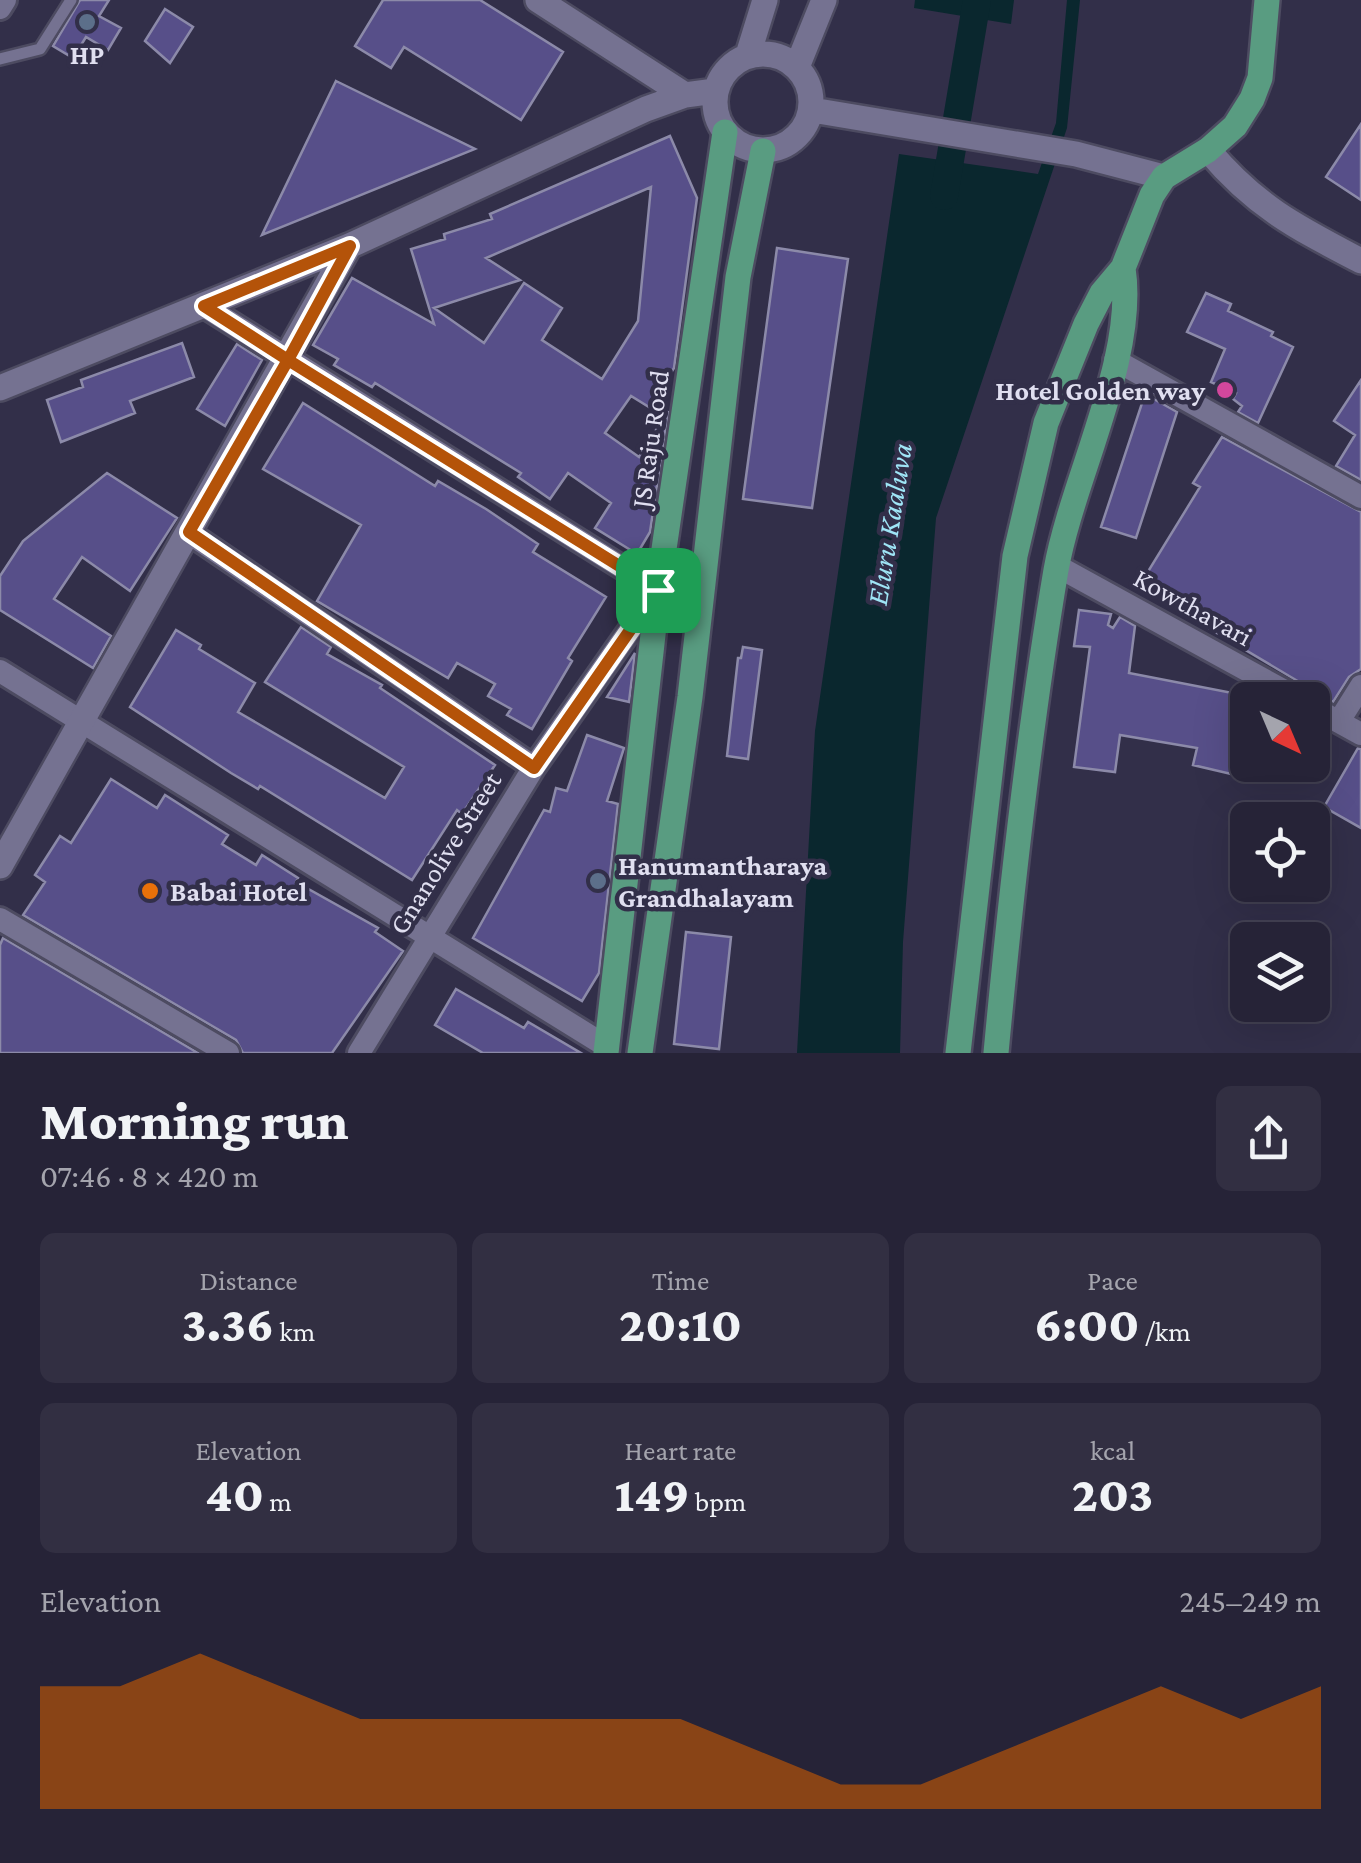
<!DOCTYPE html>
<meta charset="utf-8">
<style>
:root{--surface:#262337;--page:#322f42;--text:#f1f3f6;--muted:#a4a4ad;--line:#424052;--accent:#b45309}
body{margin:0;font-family:"Crimson Pro",serif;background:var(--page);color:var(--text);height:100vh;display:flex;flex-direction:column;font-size:38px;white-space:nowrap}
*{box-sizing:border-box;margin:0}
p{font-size:32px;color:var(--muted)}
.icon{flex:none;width:55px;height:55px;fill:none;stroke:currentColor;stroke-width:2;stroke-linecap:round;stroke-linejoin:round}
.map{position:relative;height:1053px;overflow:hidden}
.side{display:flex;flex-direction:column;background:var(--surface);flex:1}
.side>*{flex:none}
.needle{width:65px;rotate:136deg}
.buttons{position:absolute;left:1230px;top:682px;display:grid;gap:20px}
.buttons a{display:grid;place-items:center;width:100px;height:100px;border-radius:15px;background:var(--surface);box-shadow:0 10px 40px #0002,0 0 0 2px var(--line);font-size:50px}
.pin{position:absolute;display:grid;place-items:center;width:85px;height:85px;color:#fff;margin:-42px;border-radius:20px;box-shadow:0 5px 15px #0006}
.round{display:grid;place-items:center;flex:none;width:105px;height:105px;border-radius:15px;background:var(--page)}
.overview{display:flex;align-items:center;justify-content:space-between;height:170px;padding:0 40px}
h1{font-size:55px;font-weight:800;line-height:75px}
.metrics{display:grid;grid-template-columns:repeat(3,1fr);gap:15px;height:170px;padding:10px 40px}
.metrics div{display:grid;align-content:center;border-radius:15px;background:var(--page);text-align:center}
.metrics b{font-size:50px;font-weight:800}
.metrics small{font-size:28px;font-weight:400}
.metrics p{font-size:28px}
.chart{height:280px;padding:20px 40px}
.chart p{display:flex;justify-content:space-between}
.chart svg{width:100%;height:180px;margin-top:10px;fill:var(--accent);opacity:.7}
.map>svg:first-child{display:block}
</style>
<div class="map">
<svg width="1361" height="1053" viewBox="0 0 1361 1053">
<rect width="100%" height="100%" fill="#322f49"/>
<!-- water -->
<path fill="#0a272e" d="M915,0H1014L1011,24L914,8Z
M1067,0H1080L1067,128L936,518L903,942L900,1053H797L815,731L899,154L1038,174L1056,123Z"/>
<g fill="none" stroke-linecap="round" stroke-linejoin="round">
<!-- canal -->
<path stroke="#0a272e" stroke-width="28" d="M944,196L977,0"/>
</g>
<!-- building -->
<path fill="#574f89" stroke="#8c8aa9" stroke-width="2.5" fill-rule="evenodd" d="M80,0H109L99,16L121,28L108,50L86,37L73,58L53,46Z
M383,0H480L563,52L521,120L404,47L391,68L355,46Z
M165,9L193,27L170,63L145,41Z
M336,81L475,149L262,235Z
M1361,124V200L1326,177Z
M670,136L697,198L674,368L649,407L631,396L605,433L639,457L668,411L650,532L637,554L595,528L611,503L568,473L550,499L518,477L521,473L375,383L372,387L334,365L338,359L313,345L352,278L434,324L411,249L445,239L444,234L492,219L490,214ZM651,187L638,321L602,379L542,340L562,308L524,283L484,343L434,308L520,280L486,258Z
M777,248L848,259L812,508L743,499Z
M1206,293L1231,304L1228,311L1273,332L1271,336L1293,347L1258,423L1238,412L1242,406L1233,399L1236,393L1211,382L1225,349L1187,332Z
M182,343L194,377L130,401L135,413L61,442L47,400L83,387L81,380Z
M237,344L262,360L225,426L197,409Z
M1361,380V480L1336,466L1355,435L1334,421Z
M1145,394L1177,412L1136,538L1101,527Z
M303,403L435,486L438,481L486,509L538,544L533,552L606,597L568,658L572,661L532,729L507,715L511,709L488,696L495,684L457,663L448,678L317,601L361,525L263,469Z
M1222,437L1361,512V669L1349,677L1333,702L1205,626L1225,629L1144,578L1200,487L1193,483Z
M107,473L177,518L130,591L82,557L54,599L111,636L93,668L0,610V576L23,541Z
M1079,610L1111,614L1108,625L1113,628L1120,617L1135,626L1129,673L1248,696V778L1193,765L1197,748L1120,735L1115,772L1074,767L1090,647L1074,646Z
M301,627L331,647L327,654L382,685L380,688L495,765L462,814L457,810L412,880L260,786L258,789L231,773L130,707L176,630L201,645L199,649L255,683L238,712L385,798L404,767L265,682Z
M743,647L762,650L748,759L727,756L738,658H741Z
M635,653L629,702L607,697Z
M587,735L624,748L607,801L618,804L599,973L582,1001L473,938L544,810L550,812L556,788L567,791Z
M1358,748L1361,749V828L1324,807Z
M111,779L157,808L165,795L228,835L222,844L256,865L262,855L298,878L296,882L378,928L375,932L403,951L332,1053H243L236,1040L23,915L45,882L35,875L60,836L71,843Z
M686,932L731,937L719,1049L674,1044Z
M3,938L198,1053H0V945Z
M456,989L524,1028L528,1022L581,1053H483L435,1025Z"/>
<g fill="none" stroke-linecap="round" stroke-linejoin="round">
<!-- service casing -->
<g stroke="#4d4b61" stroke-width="16">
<path id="service" d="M0,59L40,49L71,0"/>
</g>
<!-- minor casing -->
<g stroke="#4d4b61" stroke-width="28">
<path id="minor" d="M0,8L5,0
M204,306L658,590L534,767L359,1053
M1115,360L1361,497
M189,533L534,767
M1057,566L1301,700
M0,671L606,1046
M1312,707L1361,734
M1339,721L1361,686
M0,919L228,1053"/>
</g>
<!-- tertiary casing -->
<g stroke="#4d4b61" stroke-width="30">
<path id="tertiary" d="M538,0L685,95
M715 102a48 48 0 1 1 96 0a48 48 0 1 1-96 0Z
M748,55L765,0
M797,67L824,0
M812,110L1076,154L1164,177
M1208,150C1256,207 1296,227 1361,261
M0,388L349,246L646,109L685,95L715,91
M0,866L349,246"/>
</g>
<!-- primary casing -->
<g stroke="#4d4b61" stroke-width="30">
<path id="primary" d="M606,1053L658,590L725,132
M640,1053L690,697L738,277L763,151
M958,1053L1015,556L1046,423L1086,324L1102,293L1123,268L1152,195L1164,177L1208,150L1235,126L1252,99L1260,78L1267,0
M996,1053C1011,892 1029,730 1056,570C1072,479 1137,358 1123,268"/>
</g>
<!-- service -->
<use href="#service" stroke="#757291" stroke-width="11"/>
<!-- minor -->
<use href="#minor" stroke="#757291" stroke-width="22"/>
<!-- tertiary -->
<use href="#tertiary" stroke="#757291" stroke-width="25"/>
<!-- primary -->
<use href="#primary" stroke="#599c81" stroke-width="25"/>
</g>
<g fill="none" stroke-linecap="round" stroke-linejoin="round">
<!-- route casing -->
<g stroke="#fff" stroke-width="20">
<path id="route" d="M658,590L288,360L350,246L204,306L288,360L189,532L534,768L658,590"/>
</g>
<!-- route -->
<use href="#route" stroke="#b45309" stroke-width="12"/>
</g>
<!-- markers -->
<g fill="#5c6f8a" stroke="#322f49" stroke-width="4">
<circle cx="87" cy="22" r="10"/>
<circle cx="598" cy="881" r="10"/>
</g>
<circle fill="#d1479c" stroke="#322f49" stroke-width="4" cx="1225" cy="390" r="10"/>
<circle fill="#e8710a" stroke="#322f49" stroke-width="4" cx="150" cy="891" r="10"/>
<g text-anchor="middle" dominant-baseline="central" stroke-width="9" stroke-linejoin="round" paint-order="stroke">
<!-- poi labels -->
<g font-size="28" font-weight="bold" fill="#e0dff0" stroke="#322f49" text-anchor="start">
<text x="87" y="54" text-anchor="middle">HP</text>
<text x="1205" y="390" text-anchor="end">Hotel Golden way</text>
<text x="618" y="865">Hanumantharaya<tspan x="618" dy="32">Grandhalayam</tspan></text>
<text x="170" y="891">Babai Hotel</text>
</g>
<!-- street labels -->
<g font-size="28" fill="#e0dff0" stroke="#322f49">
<text transform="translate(650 439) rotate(-82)">JS Raju Road</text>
<text transform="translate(1193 607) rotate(29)">Kowthavari</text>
<text transform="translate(445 853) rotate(-58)">Gnanolive Street</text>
</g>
<!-- water labels -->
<g font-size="30" font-style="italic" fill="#9fe5f6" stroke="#322f49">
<text transform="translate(889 524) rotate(-81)">Eluru Kaaluva</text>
</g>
</g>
</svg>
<div class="buttons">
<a><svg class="needle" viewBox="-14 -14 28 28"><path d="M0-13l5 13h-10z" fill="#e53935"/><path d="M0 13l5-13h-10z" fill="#a4a4ad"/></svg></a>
<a><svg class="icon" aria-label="locate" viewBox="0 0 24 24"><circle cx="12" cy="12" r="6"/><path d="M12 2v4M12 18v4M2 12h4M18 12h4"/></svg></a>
<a><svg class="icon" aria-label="layers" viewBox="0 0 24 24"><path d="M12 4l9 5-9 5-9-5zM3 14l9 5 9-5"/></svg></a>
</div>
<div class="pin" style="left:658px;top:590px;background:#1e9e55"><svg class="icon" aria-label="arrive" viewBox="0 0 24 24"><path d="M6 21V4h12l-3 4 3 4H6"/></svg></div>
</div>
<section class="side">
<div class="overview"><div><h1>Morning run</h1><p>07:46 · 8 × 420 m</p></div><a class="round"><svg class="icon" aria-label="share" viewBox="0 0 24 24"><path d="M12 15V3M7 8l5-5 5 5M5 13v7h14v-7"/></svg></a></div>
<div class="metrics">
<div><p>Distance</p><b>3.36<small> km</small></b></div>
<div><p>Time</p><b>20:10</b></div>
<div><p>Pace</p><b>6:00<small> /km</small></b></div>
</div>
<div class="metrics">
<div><p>Elevation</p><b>40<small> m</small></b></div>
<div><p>Heart rate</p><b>149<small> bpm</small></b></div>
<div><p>kcal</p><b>203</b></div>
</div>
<div class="chart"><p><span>Elevation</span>245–249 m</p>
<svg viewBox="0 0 160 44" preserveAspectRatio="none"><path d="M0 44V14L10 14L20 6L30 14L40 22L50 22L60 22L70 22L80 22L90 30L100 38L110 38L120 30L130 22L140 14L150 22L160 14V44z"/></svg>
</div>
</section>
